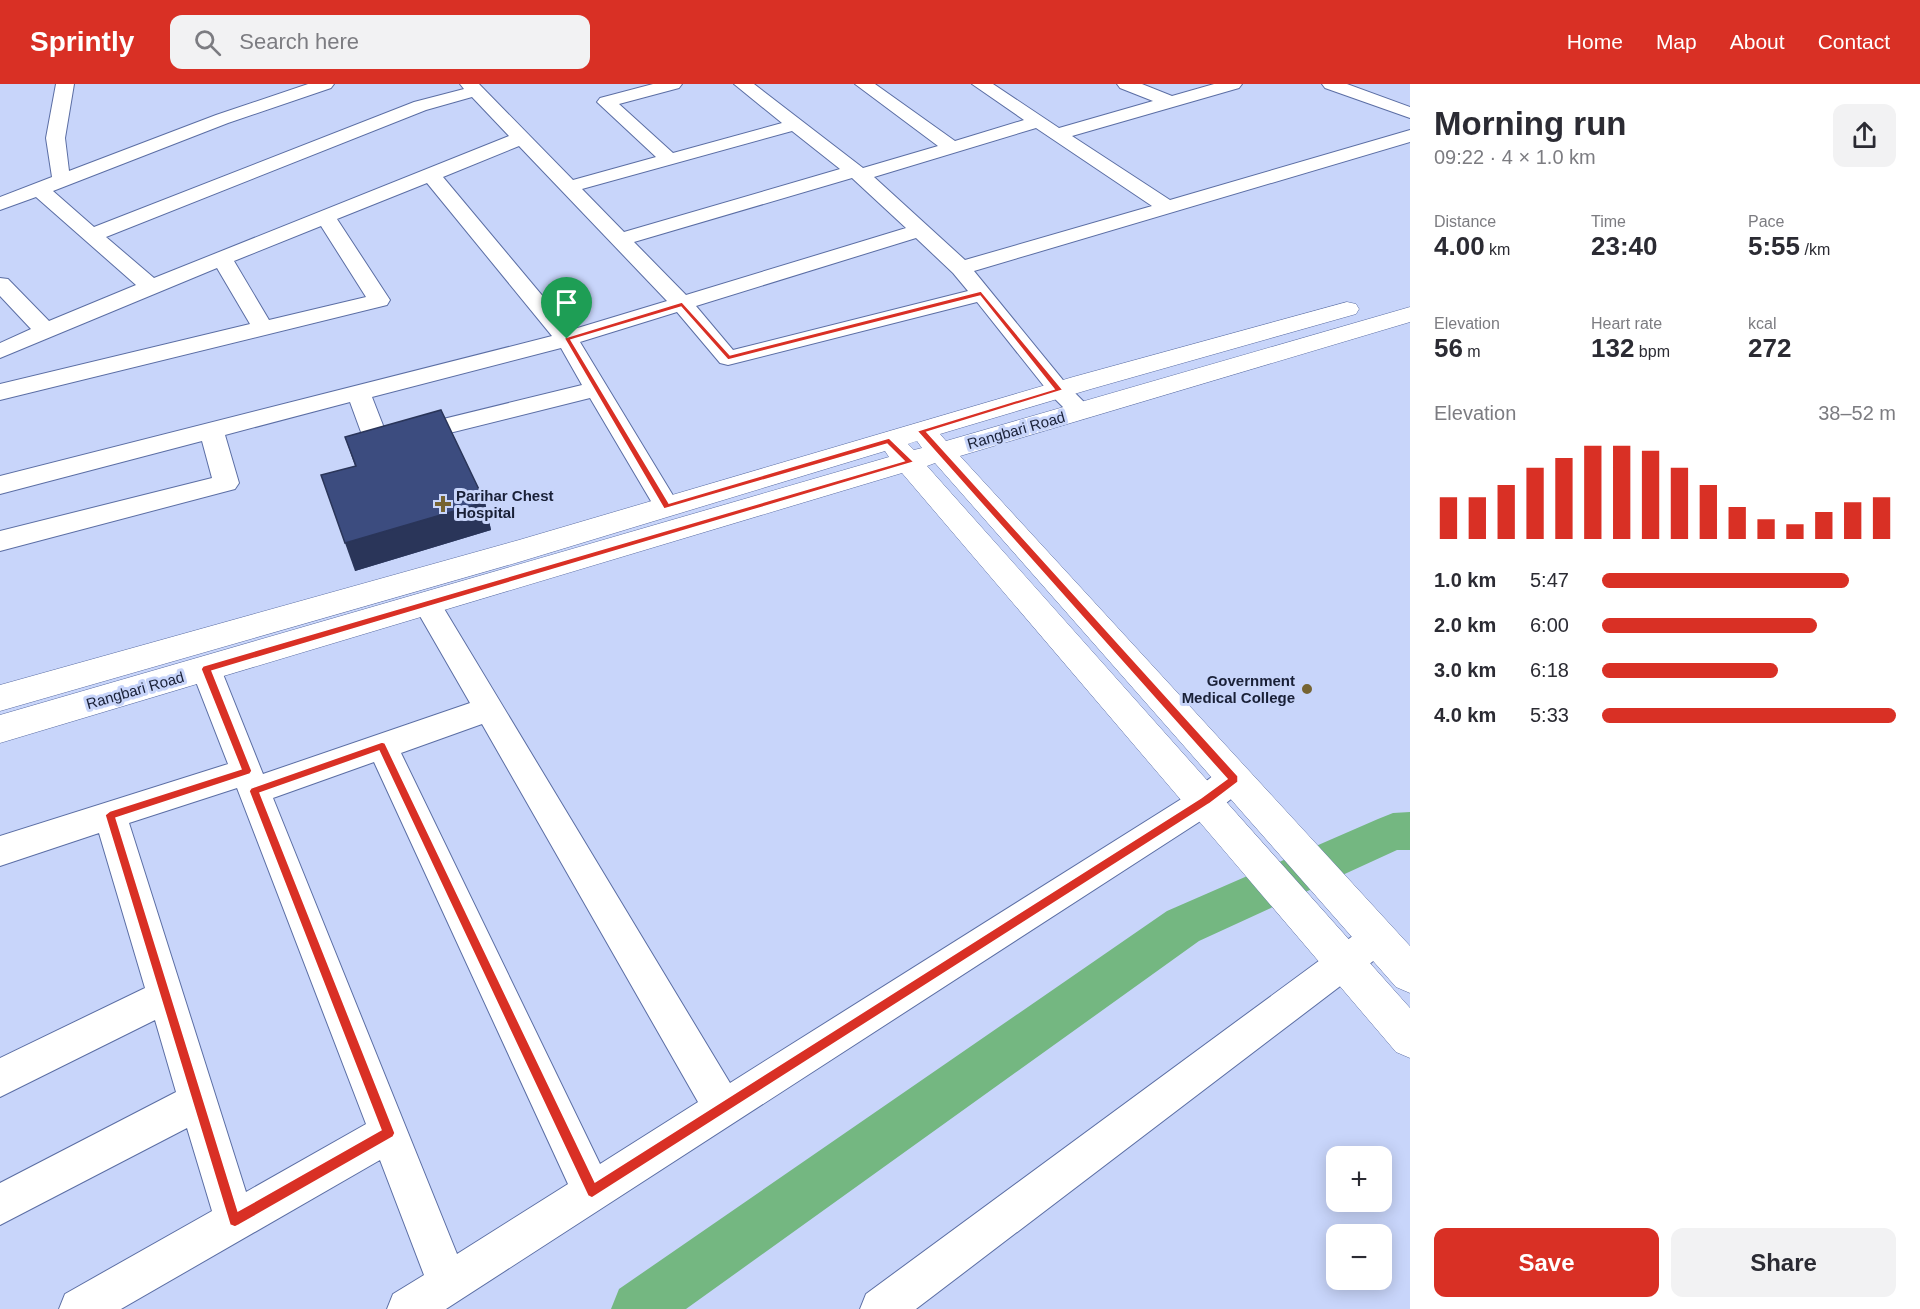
<!DOCTYPE html>
<meta charset="utf-8">
<style>
:root{--surface:#fff;--page:#f2f2f3;--text:#2b2b33;--muted:#7c7c81;--accent:#d93025}
body{margin:0;font-family:Helvetica,sans-serif;background:var(--page);color:var(--text);height:100vh;display:flex;flex-direction:column;font-size:22px;white-space:nowrap}
*{box-sizing:border-box;margin:0}
p{font-size:20px;color:var(--muted)}
.icon{flex:none;width:33px;height:33px;fill:none;stroke:currentColor;stroke-width:2;stroke-linecap:round;stroke-linejoin:round}
.map{position:relative;flex:1;overflow:hidden}
.sheet{display:flex;flex-direction:column;background:var(--surface);width:510px}
.sheet>*{flex:none}
.fabs{position:absolute;left:1326px;top:1062px;display:grid;gap:12px}
.fabs a{display:grid;place-items:center;width:66px;height:66px;border-radius:12px;background:var(--surface);box-shadow:0 3px 15px #0003;font-size:30px}
.pin{position:absolute;display:grid;place-items:center;width:51px;height:51px;color:#fff;margin:-62px -26px;border-radius:50% 50% 50% 0;rotate:-45deg;box-shadow:0 0 6px #0007}
.pin .icon{rotate:45deg}
.round{display:grid;place-items:center;flex:none;width:63px;height:63px;border-radius:12px;background:var(--page)}
.summary{display:flex;align-items:center;justify-content:space-between;height:102px;padding:0 24px}
h1{font-size:33px;font-weight:600;line-height:45px}
.stats{display:grid;grid-template-columns:repeat(3,1fr);gap:9px;height:102px;padding:6px 24px}
.stats div{display:grid;align-content:center}
.stats b{font-size:26px;font-weight:600}
.stats small{font-size:16px;font-weight:400}
.stats p{font-size:16px}
.chart{height:168px;padding:12px 24px}
.chart p{display:flex;justify-content:space-between}
.chart svg{width:100%;height:108px;margin-top:6px;stroke:var(--accent);stroke-width:6}
.cta{display:flex;gap:12px;margin-top:auto;padding:12px 24px}
.cta a{flex:1;height:69px;border-radius:12px;background:var(--accent);color:#fff;font-size:24px;font-weight:600;line-height:69px;text-align:center}
.cta a+a{background:var(--page);color:var(--text)}
ul{padding:0 24px;list-style:none;font-size:20px}
li{display:grid;grid-template-columns:96px 72px 1fr;align-items:center;height:45px}
li i{height:15px;border-radius:8px;background:var(--accent)}
header{display:flex;align-items:center;gap:36px;box-sizing:border-box;height:84px;padding:0 30px;background:var(--accent);color:#fff}
header strong{font-size:28px}
nav{display:flex;gap:33px;margin-inline-start:auto;font-size:21px}
.search{width:420px;height:54px;background:var(--page);display:flex;align-items:center;gap:15px;box-sizing:border-box;padding:0 21px;border-radius:12px;color:var(--muted);font-size:22px}
main{display:flex;flex:1;min-height:0}
.map>svg:first-child{display:block}
</style>
<header>
<strong>Sprintly</strong>
<div class="search"><svg class="icon" aria-label="search" viewBox="0 0 24 24"><circle cx="10" cy="10" r="6"/><path d="M15 15l6 6"/></svg>Search here</div>
<nav><a>Home</a><a>Map</a><a>About</a><a>Contact</a></nav>
</header>
<main>
<div class="map">
<svg width="1410" height="1225" viewBox="0 0 1410 1225">
<rect width="100%" height="100%" fill="#c8d5fa"/>
<g fill="none" stroke-linecap="round" stroke-linejoin="round">
<!-- canal -->
<path fill="#74b781" fill-rule="evenodd" d="M1410,728V766H1397L1199,857L686,1225H611L619,1205L1167,827L1378,735L1393,729Z"/>
<!-- street casing -->
<g stroke="#5b6ea4" stroke-width="2">
<path id="street" d="M56,0H74L65,54L69,87L216,31L308,0H334L331,4L228,39L53,107L94,143L414,18L464,5L460,0H479L573,96L656,73L597,18L600,14L653,0H682L679,4L619,20L673,69L782,39L734,0H754L863,84L938,62L855,0H875L955,57L1024,36L972,0H993L1059,44L1153,17L1120,4L1117,0H1142L1172,12L1214,0H1242L1239,4L1072,52L1170,116L1410,46V58L974,187L1067,301L1093,327L1090,332L1081,335L1072,332L1051,311L977,218L728,281L720,279L677,228L580,258L680,423L676,429L667,432L658,429L590,314L377,367L368,365L365,359L350,318L225,351L239,399L235,405L0,467V447L212,394L202,357L0,410V392L552,252L427,99L337,135L390,216L387,221L0,316V300L250,240L217,184L0,274V259L31,245L0,212V194L8,195L49,237L136,201L36,113L0,126V113L52,93L46,54ZM472,13L509,52L154,194L106,153L426,26ZM1036,44L1152,122L965,176L874,93ZM792,47L840,85L624,148L582,105ZM519,62L667,217L571,246L443,93ZM852,94L906,144L686,211L634,158ZM321,142L366,213L269,236L234,177ZM916,154L953,189L968,207L733,266L696,222ZM561,264L582,301L386,349L372,313Z
M1322,0H1347L1410,23V34L1325,4Z
M427,509L437,513L730,999L1194,707C1210,695 1224,678 1245,686L1250,695L1245,704L1216,727L446,1225H387L393,1210L424,1191L380,1076L121,1225H59L65,1210L212,1127L187,1044L0,1141V1099L176,1008L155,936L0,1013V974L145,904L99,749L0,782V752L228,680L191,585L196,577L206,573L216,577L221,585L263,690L470,619L413,520L417,513ZM482,640L698,1018L600,1080L401,669ZM374,678L568,1100L457,1170L273,714ZM237,704L366,1040L246,1108L129,739Z
M1377,838L1389,843L1394,854L1389,865L916,1225H860L866,1210L1365,843Z"/>
</g>
<!-- secondary casing -->
<g stroke="#5b6ea4" stroke-width="1">
<path id="secondary" d="M1347,218L1356,220L1359,225L1356,230L1091,305L940,350L946,357L1410,223V238L960,372L1410,862V909L1396,903L935,379L927,382L1410,924V974L1396,968L902,389L0,659V631L889,373L885,367L519,478L0,627V601L519,456L1073,293ZM917,357L922,364L914,366L908,360Z"/>
</g>
<!-- street -->
<use href="#street" fill="#fff" fill-rule="evenodd"/>
<!-- secondary -->
<use href="#secondary" fill="#fff" fill-rule="evenodd"/>
</g>
<!-- wall -->
<path fill="#34416d" d="M345,353L485,418L491,446L355,487V382Z"/>
<!-- shaded-wall -->
<path fill="#2a3559" d="M485,418L491,446L355,487L345,459Z"/>
<!-- building -->
<path fill="#3c4c7f" stroke="#2a3559" stroke-width="1.5" d="M441,326L485,418L345,459L321,391L356,382L345,353Z"/>
<!-- route -->
<path fill="#d93025" stroke="#fff" stroke-width="1.5" fill-rule="evenodd" d="M981,207L1063,306L927,348L1238,692V698L1209,720L592,1114L588,1112L379,667L260,709L395,1049L393,1053L239,1141L235,1143L230,1141L105,731L110,727L241,685L201,585L203,582L904,377L887,360L664,425L564,254L682,218L730,271ZM980,212L1054,305L917,347L1227,695L1201,714L595,1098L385,659L382,658L251,704L249,707L381,1046L238,1127L116,734L250,690L252,687L212,587L914,378L889,354L669,419L571,256L681,223L728,276Z"/>
<!-- markers -->
<g fill="#766432" stroke="#c8d5fa" stroke-width="2">
<path d="M440 411h6v6h6v6h-6v6h-6v-6h-6v-6h6z"/>
<circle cx="1307" cy="605" r="6"/>
</g>
<g text-anchor="middle" dominant-baseline="central" stroke-width="6" stroke-linejoin="round" paint-order="stroke">
<!-- street labels -->
<g font-size="15" fill="#192037" stroke="#c8d5fa">
<text transform="translate(1016 346) rotate(-16)">Rangbari Road</text>
<text transform="translate(135 606) rotate(-16)">Rangbari Road</text>
</g>
<!-- poi labels -->
<g font-size="15" font-weight="bold" fill="#192037" stroke="#c8d5fa" text-anchor="start">
<text x="456" y="411">Parihar Chest<tspan x="456" dy="17">Hospital</tspan></text>
<text x="1295" y="596" text-anchor="end">Government<tspan x="1295" dy="17">Medical College</tspan></text>
</g>
</g>
</svg>
<div class="fabs">
<a>+</a>
<a>−</a>
</div>
<div class="pin" style="left:567px;top:255px;background:#1e9e55"><svg class="icon" aria-label="arrive" viewBox="0 0 24 24"><path d="M6 21V4h12l-3 4 3 4H6"/></svg></div>
</div>
<section class="sheet">
<div class="summary"><div><h1>Morning run</h1><p>09:22 · 4 × 1.0 km</p></div><a class="round"><svg class="icon" aria-label="share" viewBox="0 0 24 24"><path d="M12 15V3M7 8l5-5 5 5M5 13v7h14v-7"/></svg></a></div>
<div class="stats">
<div><p>Distance</p><b>4.00<small> km</small></b></div>
<div><p>Time</p><b>23:40</b></div>
<div><p>Pace</p><b>5:55<small> /km</small></b></div>
</div>
<div class="stats">
<div><p>Elevation</p><b>56<small> m</small></b></div>
<div><p>Heart rate</p><b>132<small> bpm</small></b></div>
<div><p>kcal</p><b>272</b></div>
</div>
<div class="chart"><p><span>Elevation</span>38–52 m</p>
<svg viewBox="0 0 160 44" preserveAspectRatio="none"><path d="M5 44V27M15 44V27M25 44V22M35 44V15M45 44V11M55 44V6M65 44V6M75 44V8M85 44V15M95 44V22M105 44V31M115 44V36M125 44V38M135 44V33M145 44V29M155 44V27"/></svg>
</div>
<ul>
<li><b>1.0 km</b>5:47<i style="width:84%"></i></li>
<li><b>2.0 km</b>6:00<i style="width:73%"></i></li>
<li><b>3.0 km</b>6:18<i style="width:60%"></i></li>
<li><b>4.0 km</b>5:33<i style="width:100%"></i></li>
</ul>
<div class="cta"><a>Save</a><a>Share</a></div>
</section>
</main>
